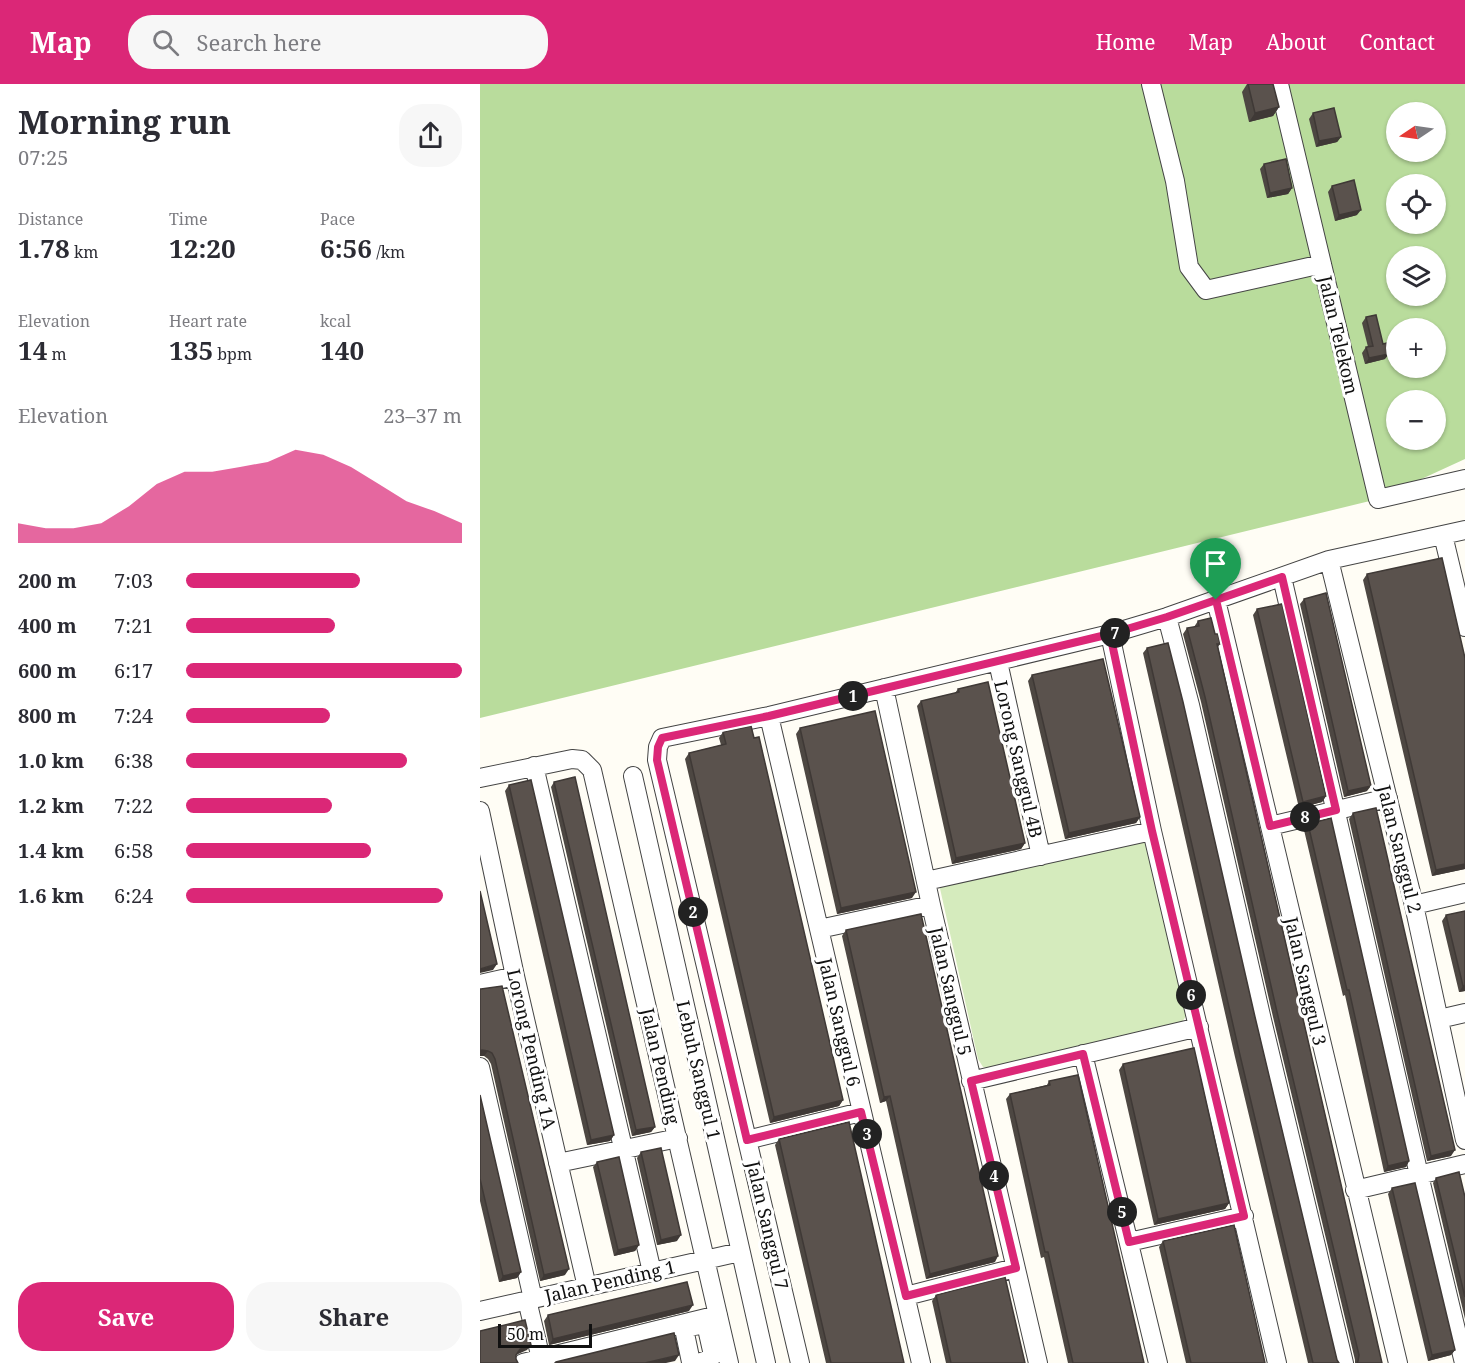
<!DOCTYPE html>
<meta charset="utf-8">
<style>
:root{--surface:#fff;--page:#f7f7f7;--text:#2b2b33;--muted:#7c7c81;--accent:#db2777}
body{margin:0;font-family:"Noto Serif",serif;background:var(--page);color:var(--text);height:100vh;display:flex;flex-direction:column;font-size:22px;white-space:nowrap}
*{box-sizing:border-box;margin:0}
p{font-size:20px;color:var(--muted)}
.icon{flex:none;width:33px;height:33px;fill:none;stroke:currentColor;stroke-width:2;stroke-linecap:round;stroke-linejoin:round}
.map{position:relative;flex:1;overflow:hidden}
.sheet{display:flex;flex-direction:column;background:var(--surface);width:480px}
.sheet>*{flex:none}
.needle{width:39px;rotate:257deg}
.controls{position:absolute;left:906px;top:18px;display:grid;gap:12px}
.controls a{display:grid;place-items:center;width:60px;height:60px;border-radius:50%;background:var(--surface);box-shadow:0 2px 4px #0004;font-size:30px}
.scale{position:absolute;left:18px;bottom:15px;width:94px;box-sizing:border-box;padding-left:6px;border:3px solid #111;border-top:0;font-size:16px;line-height:21px;white-space:nowrap;color:#111;-webkit-text-stroke:4px #fff;paint-order:stroke}
.pin{position:absolute;display:grid;place-items:center;width:51px;height:51px;color:#fff;margin:-62px -26px;border-radius:50% 50% 50% 0;rotate:-45deg;box-shadow:0 0 6px #0007}
.pin .icon{rotate:45deg}
.km{position:absolute;width:30px;height:30px;margin:-15px;border-radius:50%;background:#222;color:#fff;font-size:16px;line-height:30px;text-align:center}
.round{display:grid;place-items:center;flex:none;width:63px;height:63px;border-radius:24px;background:var(--page)}
.summary{display:flex;align-items:center;justify-content:space-between;height:102px;padding:0 18px}
h1{font-size:33px;font-weight:700;line-height:45px}
.metrics{display:grid;grid-template-columns:repeat(3,1fr);gap:9px;height:102px;padding:6px 18px}
.metrics div{display:grid;align-content:center}
.metrics b{font-size:26px;font-weight:700}
.metrics small{font-size:16px;font-weight:400}
.metrics p{font-size:16px}
.chart{height:168px;padding:12px 18px}
.chart p{display:flex;justify-content:space-between}
.chart svg{width:100%;height:108px;margin-top:6px;fill:var(--accent);opacity:.7}
.cta{display:flex;gap:12px;margin-top:auto;padding:12px 18px}
.cta a{flex:1;height:69px;border-radius:24px;background:var(--accent);color:#fff;font-size:24px;font-weight:700;line-height:69px;text-align:center}
.cta a+a{background:var(--page);color:var(--text)}
ul{padding:0 18px;list-style:none;font-size:20px}
li{display:grid;grid-template-columns:96px 72px 1fr;align-items:center;height:45px}
li i{height:15px;border-radius:8px;background:var(--accent)}
header{display:flex;align-items:center;gap:36px;box-sizing:border-box;height:84px;padding:0 30px;background:var(--accent);color:#fff}
header strong{font-size:28px}
nav{display:flex;gap:33px;margin-inline-start:auto;font-size:21px}
.search{width:420px;height:54px;background:var(--page);display:flex;align-items:center;gap:15px;box-sizing:border-box;padding:0 21px;border-radius:24px;color:var(--muted);font-size:22px}
main{display:flex;flex:1;min-height:0}
.map>svg:first-child{display:block}
</style>
<header>
<strong>Map</strong>
<div class="search"><svg class="icon" aria-label="search" viewBox="0 0 24 24"><circle cx="10" cy="10" r="6"/><path d="M15 15l6 6"/></svg>Search here</div>
<nav><a>Home</a><a>Map</a><a>About</a><a>Contact</a></nav>
</header>
<main>
<section class="sheet">
<div class="summary"><div><h1>Morning run</h1><p>07:25</p></div><a class="round"><svg class="icon" aria-label="share" viewBox="0 0 24 24"><path d="M12 15V3M7 8l5-5 5 5M5 13v7h14v-7"/></svg></a></div>
<div class="metrics">
<div><p>Distance</p><b>1.78<small> km</small></b></div>
<div><p>Time</p><b>12:20</b></div>
<div><p>Pace</p><b>6:56<small> /km</small></b></div>
</div>
<div class="metrics">
<div><p>Elevation</p><b>14<small> m</small></b></div>
<div><p>Heart rate</p><b>135<small> bpm</small></b></div>
<div><p>kcal</p><b>140</b></div>
</div>
<div class="chart"><p><span>Elevation</span>23–37 m</p>
<svg viewBox="0 0 160 44" preserveAspectRatio="none"><path d="M0 44V36L10 38L20 38L30 36L40 29L50 20L60 15L70 15L80 13L90 11L100 6L110 8L120 13L130 20L140 27L150 31L160 36V44z"/></svg>
</div>
<ul>
<li><b>200 m</b>7:03<i style="width:63%"></i></li>
<li><b>400 m</b>7:21<i style="width:54%"></i></li>
<li><b>600 m</b>6:17<i style="width:100%"></i></li>
<li><b>800 m</b>7:24<i style="width:52%"></i></li>
<li><b>1.0 km</b>6:38<i style="width:80%"></i></li>
<li><b>1.2 km</b>7:22<i style="width:53%"></i></li>
<li><b>1.4 km</b>6:58<i style="width:67%"></i></li>
<li><b>1.6 km</b>6:24<i style="width:93%"></i></li>
</ul>
<div class="cta"><a>Save</a><a>Share</a></div>
</section>
<div class="map">
<svg width="985" height="1279" viewBox="0 0 985 1279">
<rect width="100%" height="100%" fill="#fffdf5"/>
<!-- green -->
<path fill="#d5ebbd" d="M666,753L706,932L702,938L513,986L503,983L498,975L459,800Z"/>
<!-- forest -->
<path fill="#b9dc9c" fill-rule="evenodd" d="M0,0H985V375L898,415L0,634ZM916,28H956V68H916ZM916,100H956V140H916ZM916,172H956V212H916ZM916,244H956V284H916ZM916,316H956V356H916Z"/>
<g fill="none" stroke-linecap="round" stroke-linejoin="round">
<!-- minor casing -->
<g stroke="#444" stroke-width="20">
<path id="minor" d="M671,0L695,97L709,183L726,206L842,180
M799,0L898,415L985,395
M963,451L985,543
M849,476L934,821L985,1056
M802,493L939,1091L984,1279
M736,516L918,1279
M687,533L710,621L782,936L864,1279
M630,550L672,747L797,1279
M518,578L561,772
M404,604L451,821L558,1279
M289,632L441,1279
M54,682L172,1188
M153,692L286,1279
M0,694L92,675L102,676L112,686L249,1279
M0,727L35,892L107,1203
M790,742L908,714
M446,797L672,747
M934,821L985,809
M339,845L451,821
M0,900L35,892
M959,935L985,929
M603,970L678,1279
M0,983L53,1215
M491,997L719,943
M267,1056L381,1028
M78,1079L198,1054
M875,1106L985,1080
M649,1158L764,1132
M426,1212L535,1184
M47,1216L62,1279
M0,1227L260,1168
M203,1240L211,1278L214,1279
M208,1243L226,1240L233,1271L230,1275L218,1279
M43,1279L238,1231
M320,1279L177,676L178,663L182,654L289,632L630,550L687,533L849,476L985,446"/>
</g>
<!-- minor -->
<use href="#minor" stroke="#fff" stroke-width="18"/>
</g>
<!-- wall -->
<path fill="#4d4742" d="M767,0H793L799,23L793,32L769,38L762,8Z
M833,29L861,53L857,58L836,63L829,35Z
M784,80L812,104L808,110L787,114L780,85Z
M852,102L877,131L855,137L848,108Z
M886,233L905,275L885,280L882,269L886,263H888L882,239Z
M887,490L985,574V785L952,792L883,496Z
M824,515L887,707L864,713L820,520Z
M777,525L846,712L842,718L819,724L773,531Z
M718,537L735,550L740,560L738,563L902,1279H875V1276L793,933L721,618L703,550L707,544L714,543Z
M667,564L775,933L857,1276L859,1279H828L755,973L663,569Z
M552,591L660,733L656,739L585,755L548,597Z
M478,605L545,759L541,765L472,780L437,622L441,617L475,609Z
M320,644L432,814L357,830L316,650Z
M243,648L363,1016L359,1022L290,1039L205,675L209,669L241,661L239,654Z
M74,698L175,1043L171,1048L152,1052L71,703Z
M29,701L134,1051L130,1057L107,1061L25,707Z
M873,729L971,1072L947,1077L869,735Z
M828,740L929,1077L926,1083L904,1088L865,911L863,912L824,746Z
M966,831L985,907L979,908L962,837Z
M366,846L515,1178L446,1195L406,1017L400,1019L362,852Z
M0,905L85,1191L60,1197L11,980L8,975L4,972Z
M643,980L749,1119L745,1125L674,1141L639,986Z
M569,997L664,1279H588L564,1173L561,1174L526,1015L530,1010L567,1001Z
M0,1011L41,1188L37,1194L19,1198L0,1117Z
M299,1055L424,1279H346L295,1061Z
M161,1068L197,1157L177,1161L157,1074Z
M117,1078L159,1161L155,1167L134,1172L113,1083Z
M956,1094L985,1113V1235L953,1099Z
M912,1104L975,1266L971,1271L948,1277L908,1110Z
M683,1157L785,1279H706L679,1163Z
M456,1211L545,1279H466L452,1217Z
M209,1227L69,1261L64,1237L68,1231Z"/>
<!-- shaded-wall -->
<path fill="#3f3936" d="M799,23L793,32L769,38L775,29Z
M861,53L857,58L836,63L839,57Z
M812,104L808,110L787,114L790,109Z
M881,126L877,131L855,137L859,131Z
M909,270L905,275L885,280L889,274Z
M891,702L887,707L864,713L868,707Z
M846,712L842,718L819,724L823,718Z
M660,733L656,739L585,755L589,749Z
M545,759L541,765L472,780L476,774Z
M985,780V785L952,792L956,786Z
M436,808L432,814L357,830L361,824Z
M17,880L13,886L0,889V885Z
M983,902H985V907L979,908Z
M2,966L8,967L4,972H0V967Z
M410,1012L406,1017L400,1019L404,1013Z
M363,1016L359,1022L290,1039L294,1033Z
M175,1043L171,1048L152,1052L156,1046Z
M134,1051L130,1057L107,1061L111,1056Z
M975,1066L971,1072L947,1077L951,1072Z
M929,1077L926,1083L904,1088L908,1082Z
M749,1119L745,1125L674,1141L678,1135Z
M201,1151L197,1157L177,1161L181,1156Z
M159,1161L155,1167L134,1172L138,1166Z
M518,1172L515,1178L446,1195L450,1190Z
M89,1185L85,1191L60,1197L64,1191Z
M41,1188L37,1194L19,1198L23,1192Z
M213,1221L209,1227L69,1261L73,1255Z
M51,1261L47,1266L36,1271L40,1265Z
M975,1266L971,1271L948,1277L952,1271Z
M199,1271L195,1277L186,1279H165Z"/>
<!-- building -->
<path fill="#5a524d" stroke="#3f3936" stroke-width="1.5" d="M768,0H793L799,23L775,29Z
M854,24L861,53L839,57L833,29Z
M806,75L812,104L790,109L784,80Z
M874,96L881,126L859,131L852,102Z
M896,231L903,260L907,259L909,270L889,274L886,263L893,262L886,233Z
M962,474L985,574V780L956,786L887,490Z
M846,509L891,702L868,707L824,515Z
M802,520L846,712L823,718L777,525Z
M731,534L735,550H738L740,560H737L902,1279H877L878,1277L879,1271L797,928L725,613L707,544L719,542L718,537Z
M688,559L703,618L775,933L857,1276L859,1279H833L759,967L667,564Z
M623,575L660,733L589,749L552,591Z
M508,598L545,759L476,774L441,617L479,608L478,605Z
M395,627L436,808L361,824L320,644Z
M271,642L274,654L279,653L363,1016L294,1033L209,669L246,660L243,648Z
M95,693L175,1043L156,1046L74,698Z
M51,696L134,1051L111,1056L29,701Z
M896,724L975,1066L951,1072L873,729Z
M851,734L929,1077L908,1082L869,906H867L828,740Z
M0,807L17,880L0,885Z
M985,827V902H983L966,831Z
M441,830L518,1172L450,1190L410,1012L404,1013L366,846Z
M22,902L89,1185L64,1191L15,975L12,969L8,967L2,966L0,967V905H1Z
M714,964L749,1119L678,1135L643,980Z
M598,991L664,1279H593L568,1168H565L530,1010L570,1001L569,997Z
M0,1011L41,1188L23,1192L0,1095Z
M369,1038L424,1279H351L299,1055Z
M181,1064L201,1151L181,1156L161,1068Z
M139,1073L159,1161L138,1166L117,1078Z
M979,1088L985,1113V1213L956,1094Z
M935,1099L975,1266L952,1271L912,1104Z
M754,1141L785,1279H711L683,1157Z
M525,1193L545,1279H471L456,1211Z
M207,1198L213,1221L73,1255L68,1231Z
M45,1236L51,1261L40,1265L36,1271V1275L38,1279H0V1247Z
M194,1249L199,1271L165,1279H75L76,1278Z"/>
<g fill="none" stroke-linecap="round" stroke-linejoin="round">
<!-- route casing -->
<g stroke="#fff" stroke-width="12">
<path id="route" d="M736,516L687,533L630,550L289,632L182,654L178,663L177,676L267,1056L381,1028L426,1212L536,1184L491,997L603,970L649,1158L764,1132L672,747L630,550L687,533L736,516L790,742L856,726L802,493L736,516"/>
</g>
<!-- route -->
<use href="#route" stroke="#db2777" stroke-width="8"/>
</g>
<g text-anchor="middle" dominant-baseline="central" stroke-width="6" stroke-linejoin="round" paint-order="stroke">
<!-- street labels -->
<g font-size="18" fill="#111" stroke="#fff">
<text transform="translate(859 251) rotate(77)">Jalan Telekom</text>
<text transform="translate(539 675) rotate(77)">Lorong Sanggul 4B</text>
<text transform="translate(920 765) rotate(76)">Jalan Sanggul 2</text>
<text transform="translate(826 897) rotate(77)">Jalan Sanggul 3</text>
<text transform="translate(471 907) rotate(77)">Jalan Sanggul 5</text>
<text transform="translate(360 938) rotate(77)">Jalan Sanggul 6</text>
<text transform="translate(52 965) rotate(77)">Lorong Pending 1A</text>
<text transform="translate(181 982) rotate(77)">Jalan Pending</text>
<text transform="translate(219 986) rotate(77)">Lebuh Sanggul 1</text>
<text transform="translate(288 1141) rotate(77)">Jalan Sanggul 7</text>
<text transform="translate(130 1197) rotate(-13)">Jalan Pending 1</text>
</g>
</g>
</svg>
<div class="controls">
<a><svg class="needle" viewBox="-14 -14 28 28"><path d="M0-13l5 13h-10z" fill="#e53935"/><path d="M0 13l5-13h-10z" fill="#7c7c81"/></svg></a>
<a><svg class="icon" aria-label="locate" viewBox="0 0 24 24"><circle cx="12" cy="12" r="6"/><path d="M12 2v4M12 18v4M2 12h4M18 12h4"/></svg></a>
<a><svg class="icon" aria-label="layers" viewBox="0 0 24 24"><path d="M12 4l9 5-9 5-9-5zM3 14l9 5 9-5"/></svg></a>
<a>+</a>
<a>−</a>
</div>
<div class="scale">50 m</div>
<div class="pin" style="left:736px;top:516px;background:#1e9e55"><svg class="icon" aria-label="arrive" viewBox="0 0 24 24"><path d="M6 21V4h12l-3 4 3 4H6"/></svg></div>
<b class="km" style="left:373px;top:612px">1</b>
<b class="km" style="left:213px;top:828px">2</b>
<b class="km" style="left:387px;top:1050px">3</b>
<b class="km" style="left:514px;top:1092px">4</b>
<b class="km" style="left:642px;top:1128px">5</b>
<b class="km" style="left:711px;top:911px">6</b>
<b class="km" style="left:635px;top:549px">7</b>
<b class="km" style="left:825px;top:733px">8</b>
</div>
</main>
